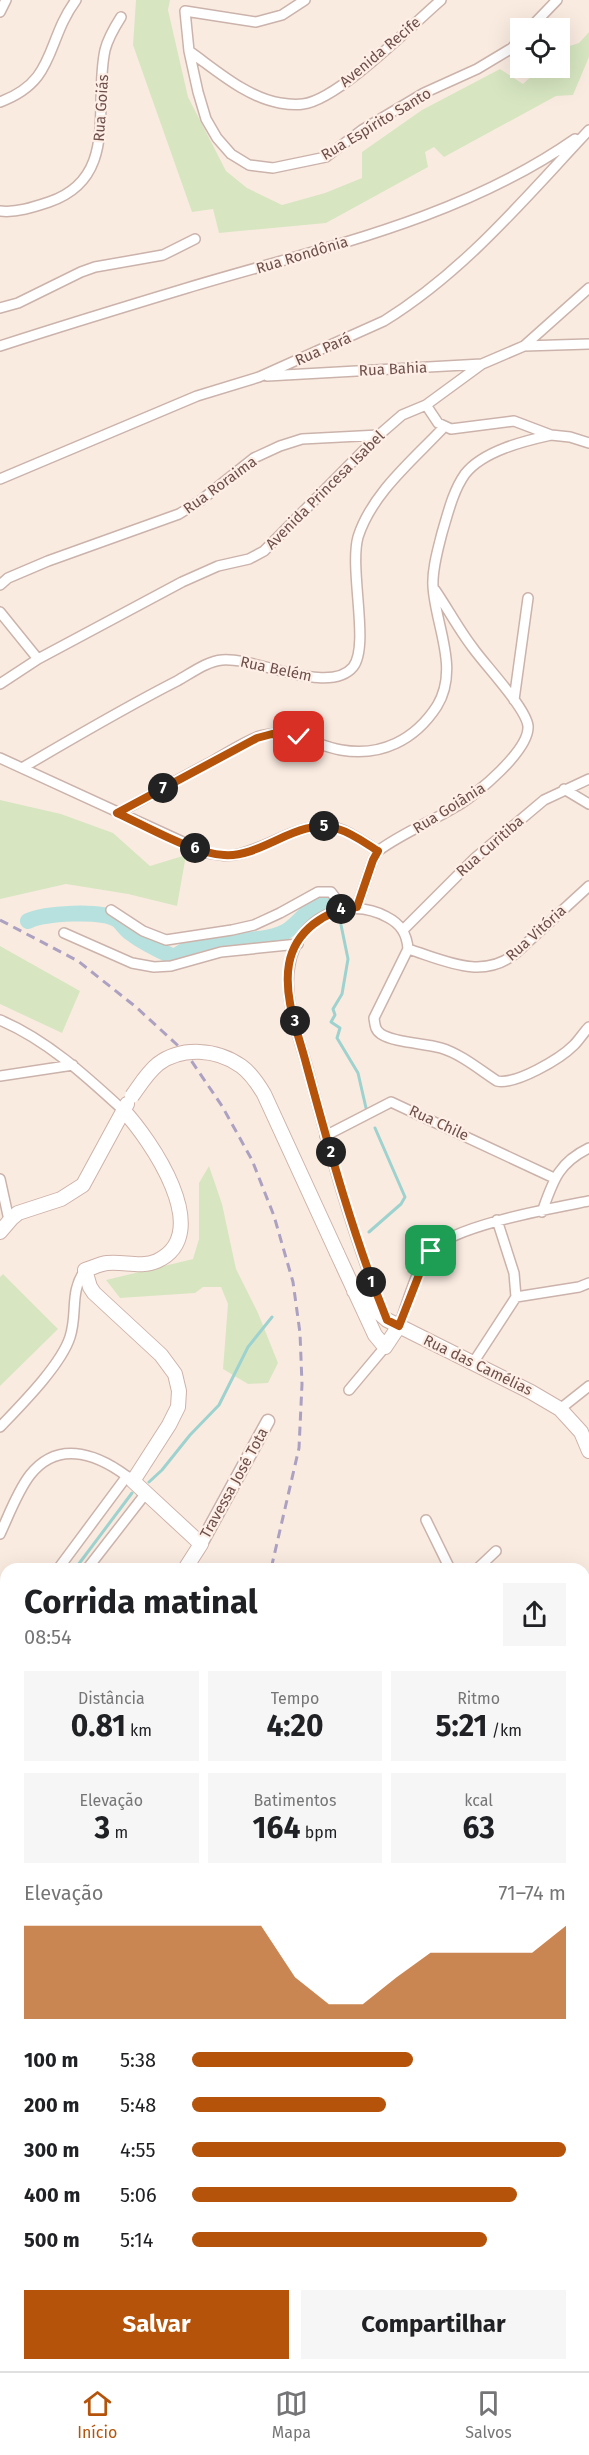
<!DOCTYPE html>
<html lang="pt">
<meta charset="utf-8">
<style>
:root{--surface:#fff;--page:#f6f6f6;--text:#202124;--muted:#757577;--line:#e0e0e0;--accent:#b45309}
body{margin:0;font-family:"Fira Sans",sans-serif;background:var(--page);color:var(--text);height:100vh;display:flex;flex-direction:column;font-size:22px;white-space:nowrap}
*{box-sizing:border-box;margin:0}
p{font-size:20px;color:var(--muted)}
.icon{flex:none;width:33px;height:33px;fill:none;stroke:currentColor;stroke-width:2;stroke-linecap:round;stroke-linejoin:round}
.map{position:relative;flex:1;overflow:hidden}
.panel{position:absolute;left:0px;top:1563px;width:590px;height:808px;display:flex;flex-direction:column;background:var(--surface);border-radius:18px 18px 0 0;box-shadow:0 6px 24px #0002}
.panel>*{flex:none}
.tools{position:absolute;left:510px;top:18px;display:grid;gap:12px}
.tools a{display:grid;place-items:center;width:60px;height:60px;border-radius:0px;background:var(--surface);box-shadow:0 6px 24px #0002;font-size:30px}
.pin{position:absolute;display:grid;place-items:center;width:51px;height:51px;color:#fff;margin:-26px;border-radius:12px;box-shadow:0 3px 9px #0006}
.km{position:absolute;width:30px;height:30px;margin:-15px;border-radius:50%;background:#222;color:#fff;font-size:16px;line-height:30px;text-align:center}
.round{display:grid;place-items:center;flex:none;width:63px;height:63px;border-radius:0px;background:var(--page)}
.head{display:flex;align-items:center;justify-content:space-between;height:102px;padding:0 24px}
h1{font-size:33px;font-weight:700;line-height:45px}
.stats{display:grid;grid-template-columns:repeat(3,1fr);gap:9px;height:102px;padding:6px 24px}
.stats div{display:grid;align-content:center;border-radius:0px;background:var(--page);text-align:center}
.stats b{font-size:30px;font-weight:700}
.stats small{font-size:16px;font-weight:400}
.stats p{font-size:16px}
.chart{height:168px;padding:12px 24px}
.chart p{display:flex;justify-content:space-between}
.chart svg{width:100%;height:108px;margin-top:6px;fill:var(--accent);opacity:.7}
.action{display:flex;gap:12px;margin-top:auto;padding:12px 24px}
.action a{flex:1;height:69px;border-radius:0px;background:var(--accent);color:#fff;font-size:24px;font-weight:700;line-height:69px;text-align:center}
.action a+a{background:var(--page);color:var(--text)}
ul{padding:0 24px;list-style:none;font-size:20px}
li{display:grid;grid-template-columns:96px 72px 1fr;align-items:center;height:45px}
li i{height:15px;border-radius:8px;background:var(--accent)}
.tab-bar{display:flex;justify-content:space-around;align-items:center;height:84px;border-top:2px solid var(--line);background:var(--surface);font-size:16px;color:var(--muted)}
.tab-bar a{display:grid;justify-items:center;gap:3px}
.tab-bar .on{color:var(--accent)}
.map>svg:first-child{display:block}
</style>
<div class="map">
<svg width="589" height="2371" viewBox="0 0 589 2371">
<rect width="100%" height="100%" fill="#faebe1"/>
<!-- green -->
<path fill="#d7e6c1" d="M136,0H170L168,10L188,97L226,171L247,188L282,205L325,193L362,178V152L422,110L500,69L523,84L540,68H560V49L579,43L589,32V57L573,95L556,96L444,157L434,147L425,152L428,167L326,223L219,233L213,209L192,212L133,45Z
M0,800L61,814L113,833L150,866L186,855L177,906L128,894L66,884L0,899Z
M0,946L80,991L62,1033L0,1004Z
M209,1166L222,1204L236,1269L258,1313L278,1363L268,1383L248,1384L223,1369L228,1304L221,1287H203L195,1293L120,1298L106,1280L193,1259L199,1239V1183Z
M3,1274L58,1329L0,1386V1277Z
M6,2255V2366H12L11,2371H0V2260Z"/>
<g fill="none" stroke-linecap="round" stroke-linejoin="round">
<!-- stream -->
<path stroke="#9ed2cf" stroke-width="3" d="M340,920L348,959L342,994L333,1009L335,1015L331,1022L340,1028L337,1038L358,1073L366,1108
M369,1232L401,1204L405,1197L375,1128
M149,1482L162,1470L190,1435L219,1405L248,1347L272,1317
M75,1569L132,1493
M0,1633L6,1635"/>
<!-- river -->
<path stroke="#b7e1de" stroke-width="16" d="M28,921C45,913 100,910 116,919C121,922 124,928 129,932C142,942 158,950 174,957C181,953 190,946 198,944C227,936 258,945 285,932C300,925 317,893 333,904
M0,2235L1,2241
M0,2335L6,2300"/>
<!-- minor casing -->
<g stroke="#cbb3ab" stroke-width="12">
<path id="minor" d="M305,0L282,15L256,22L185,11L189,51L198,92L206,119L217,138L231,154L249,165L273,168L326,157L362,130L424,93L477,69L512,48L520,39
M0,12L6,0
M530,28L557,0
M189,51C216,70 246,97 280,103C286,104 296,105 303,104C338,100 411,26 441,0
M0,102C57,81 45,42 76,0
M0,211C16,213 34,207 49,202C120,178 93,105 105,50C108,38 114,28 121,17
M0,308L18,303L81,272L95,267L163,255L195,239
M0,346C62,326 124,307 187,288C320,248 459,220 575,139
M524,346L589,288
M267,376L482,364L524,346L589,344
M426,405L438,423L451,429L514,421L551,435L570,437L589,443
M0,479L197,396L259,377L384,321C465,271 525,198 589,130
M0,585L8,578L48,561L179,514L200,501L254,458L280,446L302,439L379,435
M0,612L38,659
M0,684L38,659L182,582L218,566L249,559L264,551L379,435L402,415L426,405L482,364
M514,700L528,598
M0,758L207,853C218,855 228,857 239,854C271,847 303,819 337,828C351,832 365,843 378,851
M22,768C73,738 124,708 177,681C190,674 207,661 222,660C256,657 329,696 353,667C370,646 349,570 358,537C372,493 413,460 444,427
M564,789L589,804
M118,813C149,796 181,778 213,761C227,753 242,743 257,737C287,726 313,745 341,750C381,757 415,740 437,706C460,668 435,625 433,586C432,569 438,549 442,533C448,513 453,491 465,474C483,451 524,441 551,435
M357,907L373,860L378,851C402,833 431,822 457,806C476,795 530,750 528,726C526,708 485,665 473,648C459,630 448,609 435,590
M111,910L143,931L166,940L232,930L254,925L280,913L318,892H331L343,908
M403,930L475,858L544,800L589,779
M64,933L132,963L154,967L171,966L221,952L298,944
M408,949C444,960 482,981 516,953L589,886
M0,1020C47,1040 86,1076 123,1110
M0,1076L73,1065
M325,1136L391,1102L554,1178
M0,1179L9,1220
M542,1212C553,1181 558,1163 589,1148
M516,1297L579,1287L589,1283
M386,1318C353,1238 329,1150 307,1066C298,1034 283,998 290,964C298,918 346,895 387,917C401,924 407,934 408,949L374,1018C375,1025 375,1030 381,1034C395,1043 424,1043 441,1048C461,1054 480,1070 497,1081C516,1085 560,1059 574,1045C579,1040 584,1032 589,1027
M399,1326C407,1304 417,1266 432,1250C455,1225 554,1208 589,1201
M473,1363L516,1297L514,1273L497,1220
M349,1390L385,1347
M560,1409L589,1386
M0,1427C21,1405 61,1365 70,1337C78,1312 69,1293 85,1270
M426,1520L450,1569
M0,1534C9,1515 17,1492 30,1475C60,1437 102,1456 133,1481
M58,1569L127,1476
M87,1569L146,1493
M477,1569L496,1551
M0,1624L6,1625
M0,1645L6,1646
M0,1729H6
M0,1816L6,1815
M0,1948L6,1941
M584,2063L589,2061
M0,2123L6,2127
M584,2173L589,2171
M203,2371L206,2366
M330,2371L344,2366"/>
</g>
<!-- tertiary casing -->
<g stroke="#cbb3ab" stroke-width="15">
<path id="tertiary" d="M201,1544L268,1421"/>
</g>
<!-- secondary casing -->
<g stroke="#ceb2a9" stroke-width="16">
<path id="secondary" d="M123,1110C150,1139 216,1234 157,1261C141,1268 124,1261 107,1263C99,1264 92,1268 85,1270L90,1287L94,1293L161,1355L175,1374L179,1391L178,1407L169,1425L133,1481L201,1544L185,1569
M0,1232L12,1218L18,1213L61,1199L83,1185L127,1104
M337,1253L375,1335L385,1347L399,1326
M354,1291L387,1320L531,1392L560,1409L581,1432L589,1451
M584,1716H589
M584,1781L589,1782
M584,1960L589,1950
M584,2048L589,2051
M0,2147L6,2140"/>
</g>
<!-- minor -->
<use href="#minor" stroke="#fff" stroke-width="9"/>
<!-- tertiary -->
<use href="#tertiary" stroke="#fff" stroke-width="12"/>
<!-- secondary -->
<use href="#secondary" stroke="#fff" stroke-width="14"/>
<!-- rail -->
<path stroke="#aca1c1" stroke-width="3" stroke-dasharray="9 6" stroke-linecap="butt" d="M0,920L78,961L136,1007L186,1053L222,1106L252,1160L274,1216L293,1282L300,1333L302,1384L299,1448L271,1569
M41,2371L43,2366
M51,2371L52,2366"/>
<!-- secondary-bridge casing -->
<g stroke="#ceb2a9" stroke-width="16" stroke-linecap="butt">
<path id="secondary-bridge" d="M132,1096C140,1085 147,1073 158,1064C182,1046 217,1049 241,1066C251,1073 258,1084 264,1094L337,1253"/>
</g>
<!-- secondary-bridge -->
<use href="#secondary-bridge" stroke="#fff" stroke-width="14"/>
</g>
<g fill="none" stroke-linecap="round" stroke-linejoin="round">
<!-- route casing -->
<g stroke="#fff" stroke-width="12">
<path id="route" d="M299,737L272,734L257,738L117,813C146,826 194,854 224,855C263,858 298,816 338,829C352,833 365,843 378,851L373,860L357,907C325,910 295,931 289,964C283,998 299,1035 307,1067C330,1152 354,1238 387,1320L399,1326L424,1262L431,1251"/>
</g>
<!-- route -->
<use href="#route" stroke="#b45309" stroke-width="8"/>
</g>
<g text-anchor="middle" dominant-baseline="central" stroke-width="4.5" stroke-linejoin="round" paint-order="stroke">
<!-- street labels -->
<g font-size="15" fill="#6e4f4a" stroke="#fdefe6">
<text transform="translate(380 52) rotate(-40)">Avenida Recife</text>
<text transform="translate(101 108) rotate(-86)">Rua Goiás</text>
<text transform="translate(376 124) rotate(-31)">Rua Espírito Santo</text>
<text transform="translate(302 255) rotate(-17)">Rua Rondônia</text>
<text transform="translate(323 349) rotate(-24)">Rua Pará</text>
<text transform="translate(393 369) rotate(-3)">Rua Bahia</text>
<text transform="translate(220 485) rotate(-36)">Rua Roraima</text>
<text transform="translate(325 490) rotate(-45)">Avenida Princesa Isabel</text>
<text transform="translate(276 669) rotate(12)">Rua Belém</text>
<text transform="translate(449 808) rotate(-32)">Rua Goiânia</text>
<text transform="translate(490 846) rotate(-41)">Rua Curitiba</text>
<text transform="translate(536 933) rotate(-42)">Rua Vitória</text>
<text transform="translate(439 1123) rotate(25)">Rua Chile</text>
<text transform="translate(478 1365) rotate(26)">Rua das Camélias</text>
<text transform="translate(234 1483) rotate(-61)">Travessa José Tota</text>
</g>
</g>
</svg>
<div class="tools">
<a><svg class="icon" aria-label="locate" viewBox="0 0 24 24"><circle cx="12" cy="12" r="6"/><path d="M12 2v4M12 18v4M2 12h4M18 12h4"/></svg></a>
</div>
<div class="pin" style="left:431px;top:1251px;background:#1e9e55"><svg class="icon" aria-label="arrive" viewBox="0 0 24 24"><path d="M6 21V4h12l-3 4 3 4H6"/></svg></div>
<div class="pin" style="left:299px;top:737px;background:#d93025"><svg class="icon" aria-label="check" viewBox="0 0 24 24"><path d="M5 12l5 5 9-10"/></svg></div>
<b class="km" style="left:371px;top:1282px">1</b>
<b class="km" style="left:331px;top:1152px">2</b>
<b class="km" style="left:295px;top:1021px">3</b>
<b class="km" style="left:341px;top:909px">4</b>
<b class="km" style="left:324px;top:826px">5</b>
<b class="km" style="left:195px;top:848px">6</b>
<b class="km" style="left:163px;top:788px">7</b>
<section class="panel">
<div class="head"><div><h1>Corrida matinal</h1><p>08:54</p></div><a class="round"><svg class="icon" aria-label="share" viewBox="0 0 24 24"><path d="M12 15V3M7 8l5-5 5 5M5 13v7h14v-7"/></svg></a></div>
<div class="stats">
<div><p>Distância</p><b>0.81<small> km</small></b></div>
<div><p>Tempo</p><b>4:20</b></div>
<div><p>Ritmo</p><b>5:21<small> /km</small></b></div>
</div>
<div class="stats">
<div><p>Elevação</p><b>3<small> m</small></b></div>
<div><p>Batimentos</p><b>164<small> bpm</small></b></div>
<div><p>kcal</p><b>63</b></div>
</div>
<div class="chart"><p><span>Elevação</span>71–74 m</p>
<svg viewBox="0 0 160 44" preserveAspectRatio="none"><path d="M0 44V6L10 6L20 6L30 6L40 6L50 6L60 6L70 6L80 27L90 38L100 38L110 27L120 17L130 17L140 17L150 17L160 6V44z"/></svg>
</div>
<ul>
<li><b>100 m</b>5:38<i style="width:59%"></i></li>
<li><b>200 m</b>5:48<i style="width:52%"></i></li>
<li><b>300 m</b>4:55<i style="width:100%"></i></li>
<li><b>400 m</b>5:06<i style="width:87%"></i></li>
<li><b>500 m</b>5:14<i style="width:79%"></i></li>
</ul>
<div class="action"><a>Salvar</a><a>Compartilhar</a></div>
</section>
</div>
<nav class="tab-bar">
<a class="on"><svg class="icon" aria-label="home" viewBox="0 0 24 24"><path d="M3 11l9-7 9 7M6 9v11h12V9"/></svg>Início</a>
<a><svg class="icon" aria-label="map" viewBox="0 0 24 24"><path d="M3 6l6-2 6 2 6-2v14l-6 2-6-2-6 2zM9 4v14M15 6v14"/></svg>Mapa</a>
<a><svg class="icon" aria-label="saved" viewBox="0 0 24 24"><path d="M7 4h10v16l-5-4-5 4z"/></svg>Salvos</a>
</nav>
